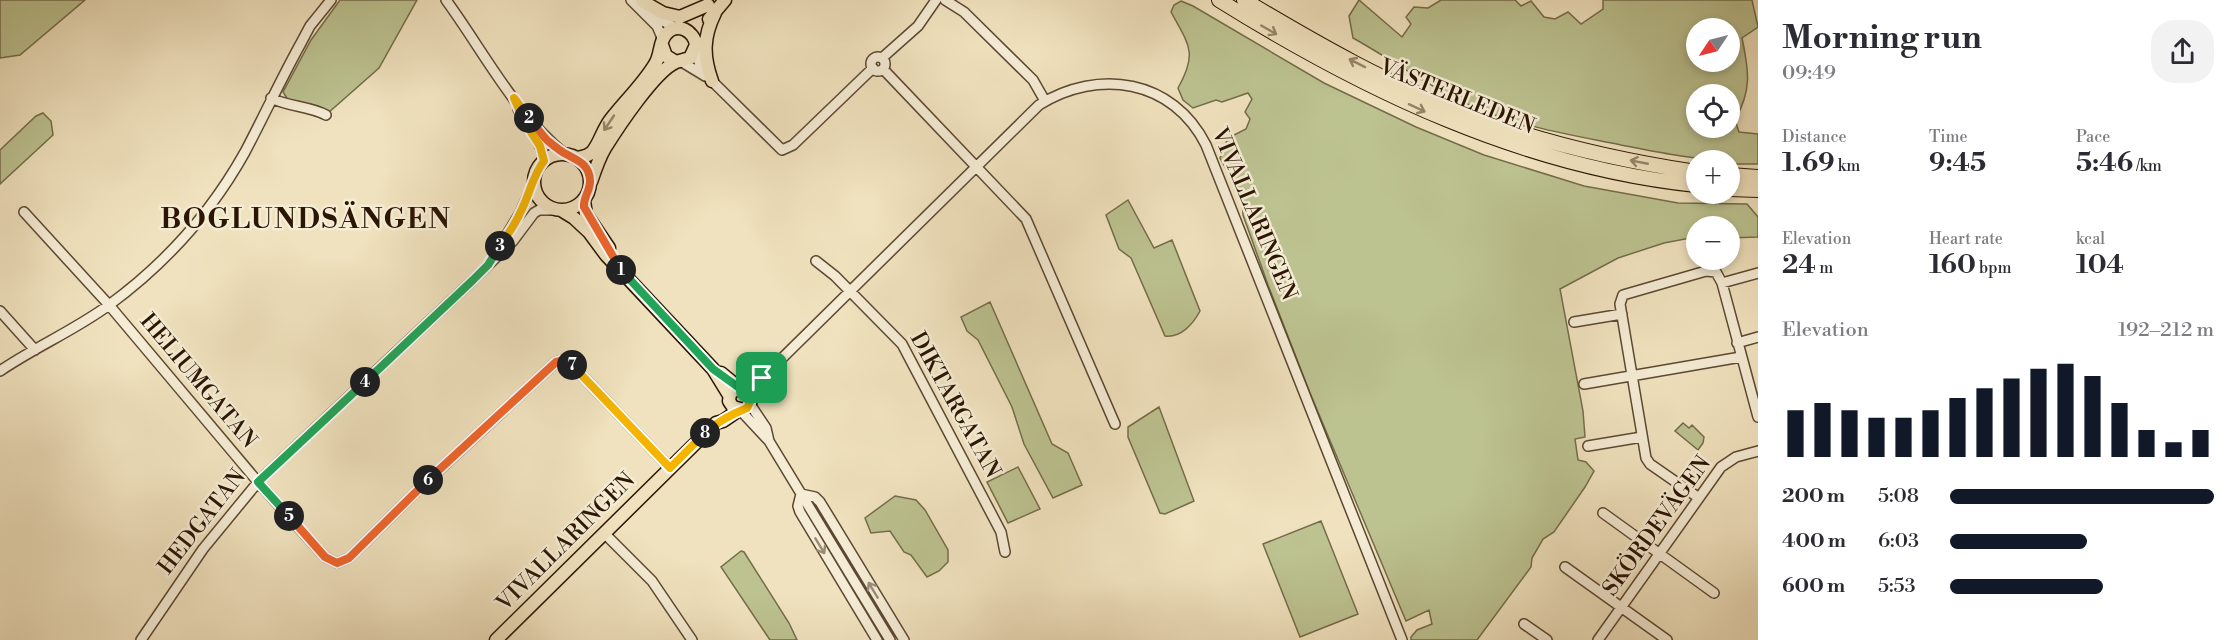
<!DOCTYPE html>
<meta charset="utf-8">
<style>
:root{--surface:#fff;--page:#f2f2f3;--text:#2b2b33;--muted:#7c7c81;--accent:#111827}
body{margin:0;font-family:"Libre Bodoni",serif;background:var(--page);color:var(--text);height:100vh;display:flex;flex-direction:column;font-size:22px;white-space:nowrap}
*{box-sizing:border-box;margin:0}
p{font-size:20px;color:var(--muted)}
.icon{flex:none;width:33px;height:33px;fill:none;stroke:currentColor;stroke-width:2;stroke-linecap:round;stroke-linejoin:round}
.map{position:relative;flex:1;overflow:hidden}
.sheet{display:flex;flex-direction:column;background:var(--surface);width:480px}
.sheet>*{flex:none}
.needle{width:39px;rotate:235deg}
.fabs{position:absolute;left:1686px;top:18px;display:grid;gap:12px}
.fabs a{display:grid;place-items:center;width:54px;height:54px;border-radius:50%;background:var(--surface);box-shadow:0 3px 9px #0003;font-size:30px}
.pin{position:absolute;display:grid;place-items:center;width:51px;height:51px;color:#fff;margin:-26px;border-radius:12px;box-shadow:0 3px 9px #0006}
.km{position:absolute;width:30px;height:30px;margin:-15px;border-radius:50%;background:#222;color:#fff;font-size:16px;line-height:30px;text-align:center}
.round{display:grid;place-items:center;flex:none;width:63px;height:63px;border-radius:24px;background:var(--page)}
.overview{display:flex;align-items:center;justify-content:space-between;height:102px;padding:0 24px}
h1{font-size:33px;font-weight:700;line-height:45px}
.metrics{display:grid;grid-template-columns:repeat(3,1fr);gap:9px;height:102px;padding:6px 24px}
.metrics div{display:grid;align-content:center}
.metrics b{font-size:26px;font-weight:700}
.metrics small{font-size:16px;font-weight:400}
.metrics p{font-size:16px}
.chart{height:168px;padding:12px 24px}
.chart p{display:flex;justify-content:space-between}
.chart svg{width:100%;height:108px;margin-top:6px;stroke:var(--accent);stroke-width:6}
ul{padding:0 24px;list-style:none;font-size:20px}
li{display:grid;grid-template-columns:96px 72px 1fr;align-items:center;height:45px}
li i{height:15px;border-radius:8px;background:var(--accent)}
main{display:flex;flex:1;min-height:0}
.map>svg:first-child{display:block}
</style>
<main>
<div class="map">
<svg width="1758" height="640" viewBox="0 0 1758 640">
<rect width="100%" height="100%" fill="#f0e2be"/>
<filter id="stains"><feTurbulence type="fractalNoise" baseFrequency=".00333" numOctaves="4"/><feColorMatrix values="0 0 0 0 .2 0 0 0 0 .09 0 0 0 0 .02 0 0 0 .5 -.17"/></filter>
<radialGradient id="worn" r=".72"><stop offset=".6" stop-color="#630" stop-opacity="0"/><stop offset="1" stop-color="#630" stop-opacity=".3"/></radialGradient>
<!-- green -->
<path fill="#bcc290" stroke="#746c4a" stroke-width="1.5" fill-rule="evenodd" d="M0,0H85L20,55L0,58Z
M340,0H417L379,68L328,113L318,106L288,100L283,92L311,40Z
M1359,0L1402,37L1411,24L1406,17L1414,7L1428,8L1441,0H1515L1521,6L1531,1L1544,17L1555,19L1568,12L1581,24L1603,9V0H1752L1758,27L1742,38C1749,71 1752,90 1735,120L1739,132L1758,134V164H1731L1730,160C1693,160 1657,152 1621,145C1567,134 1509,125 1459,100C1422,82 1389,58 1353,38L1349,16ZM1696,28H1730V62H1696ZM1696,94H1730V128H1696Z
M1181,1L1193,6L1324,83L1416,127L1484,155L1584,186L1678,203L1747,204L1758,217V237L1730,238V226H1696V237L1664,243L1618,258L1560,289L1583,411L1585,437L1575,439L1578,460L1586,462L1594,471L1585,487L1554,532L1543,539L1532,558L1531,567L1477,640H1411V637L1417,630L1432,624L1429,610L1406,621L1310,393L1268,285L1243,215L1242,198L1220,158L1228,138L1246,129L1250,119L1245,112L1252,99L1248,93L1222,102L1216,100L1193,108L1183,100L1178,88C1198,53 1189,45 1171,12L1174,5Z
M43,113L51,121L53,135L0,184V150L36,116Z
M1128,200L1154,248L1172,240L1200,311C1193,324 1181,338 1165,336L1131,258L1119,249L1106,215Z
M990,302L1052,444L1068,453L1082,485L1053,498L1024,444L1012,407L978,340L967,331L961,317Z
M1159,407L1194,501L1165,514L1160,513L1128,437V427Z
M1683,423L1689,428L1692,425L1704,437L1703,443L1698,450L1675,431Z
M1018,467L1040,509L1008,523L987,482Z
M895,496L916,500L925,510L948,550V562L939,571L927,577L911,555L904,552L890,531L871,533L865,518Z
M1321,521L1358,614L1300,637L1263,544Z
M741,551L744,552L789,623L797,640H770L721,567Z"/>
<g fill="none" stroke-linecap="round" stroke-linejoin="round">
<!-- minor casing -->
<g stroke="#5c4832" stroke-width="12">
<path id="minor" d="M446,0C484,52 515,114 566,155
M631,0L657,26L663,40
M945,0L964,12L1033,80L1045,101
M649,9L663,21L676,28
M695,51L700,65L712,81L782,150L793,145L873,68
M871 64a7 7 0 1 1 14 0a7 7 0 1 1-14 0Z
M882,58L918,26L936,0
M682,62L705,76
M883,69L1026,219L1115,424
M271,98C289,107 309,106 326,115
M518,109C526,126 542,142 544,161
M24,212L109,305L258,482L325,557L337,563L349,558L425,483L556,362L564,360L572,365L670,468
M497,251L520,213L534,182
M816,261L835,276L902,344L1001,532L1005,552
M1722,283L1758,273
M0,311L35,350
M1574,322L1622,314
M1737,343L1758,337
M0,371C35,347 75,330 109,305C165,264 211,213 245,152C264,116 281,79 301,43L310,26L331,0
M1584,384L1741,357
M751,396L759,386L762,378L1039,105C1098,68 1173,79 1206,145L1402,640
M750,404L766,428L769,441L890,640
M740,410L769,441
M1588,446L1642,437
M1699,498L1650,464L1646,458L1620,304L1623,295L1706,271L1716,272L1722,283L1758,417
M1603,513L1714,593
M604,533L652,581L692,640
M1565,567L1667,640
M1524,624L1547,640
M141,640L203,549L258,482L473,280L513,241L534,213L539,210H556
M877,640L800,512L798,506L801,494L815,497L820,502L904,640
M1598,640L1721,467L1736,457L1758,451"/>
</g>
<!-- major casing -->
<g stroke="#2b1503" stroke-width="15">
<path id="major" d="M642,1L663,13L680,17L708,5
M709,19L725,0
M712,81C703,56 703,37 715,13
M534 182a28 28 0 1 1 56 0a28 28 0 1 1-56 0Z
M576,158C582,157 588,157 593,151C600,142 603,129 611,119C625,101 643,84 655,64C661,55 659,42 666,34C677,21 694,31 696,45L690,58L676,62L666,56L662,45
M591,182C595,170 599,158 605,148C618,127 655,71 676,62
M584,201L586,214L609,248
M561,210L574,218L589,232L606,255L713,369L729,395
M721,373L738,387L746,388L751,394L750,405L744,410L733,407L729,401L730,394L738,387
M496,640L716,423L723,421L739,410"/>
</g>
<!-- highway casing -->
<g stroke="#2b1503" stroke-width="16">
<path id="highway" d="M1219,0C1365,91 1523,167 1696,185
M1244,0C1316,43 1389,85 1467,114C1541,143 1618,160 1696,172
M1730,175L1758,177
M1730,189L1758,190"/>
</g>
<!-- minor -->
<use href="#minor" stroke="#f5ecd5" stroke-width="9"/>
<!-- major -->
<use href="#major" stroke="#f0e2be" stroke-width="12"/>
<!-- highway -->
<use href="#highway" stroke="#f0e2be" stroke-width="14"/>
</g>
<!-- one-way arrows -->
<defs><path id="oneway-shaft" d="M-6 0H5M1.5-3L5.5 0L1.5 3" fill="none" stroke-width="1.6" stroke-linecap="round" stroke-linejoin="round" transform="scale(1.5)"/></defs>
<g stroke="#97866a">
<use href="#oneway-shaft" transform="translate(1269 30) rotate(30)"/>
<use href="#oneway-shaft" transform="translate(1357 63) rotate(-153)"/>
<use href="#oneway-shaft" transform="translate(1417 108) rotate(25)"/>
<use href="#oneway-shaft" transform="translate(609 123) rotate(124)"/>
<use href="#oneway-shaft" transform="translate(1639 162) rotate(-169)"/>
</g>
<g stroke="#9a8b76">
<use href="#oneway-shaft" transform="translate(820 546) rotate(59)"/>
<use href="#oneway-shaft" transform="translate(873 590) rotate(-121)"/>
</g>
<g fill="none" stroke-linecap="round" stroke-linejoin="round">
<!-- split-1 casing -->
<g stroke="#fff" stroke-width="12">
<path id="split-1" d="M621,270L713,369L738,387L762,378"/>
</g>
<!-- split-2 casing -->
<g stroke="#fff" stroke-width="12">
<path id="split-2" d="M529,118C535,125 540,133 547,140C553,145 560,151 566,154C578,161 589,164 590,180C591,190 583,197 584,207L621,270"/>
</g>
<!-- split-3 casing -->
<g stroke="#fff" stroke-width="12">
<path id="split-3" d="M500,246C507,235 515,225 520,213C529,197 533,174 544,161L540,146L524,121L514,98L529,118"/>
</g>
<!-- split-4 casing -->
<g stroke="#fff" stroke-width="12">
<path id="split-4" d="M365,382L473,280L488,265L500,246"/>
</g>
<!-- split-5 casing -->
<g stroke="#fff" stroke-width="12">
<path id="split-5" d="M289,516L258,482L365,382"/>
</g>
<!-- split-6 casing -->
<g stroke="#fff" stroke-width="12">
<path id="split-6" d="M289,516L325,557L337,563L349,558L428,480"/>
</g>
<!-- split-7 casing -->
<g stroke="#fff" stroke-width="12">
<path id="split-7" d="M428,480L556,362L564,360L572,365"/>
</g>
<!-- split-8 casing -->
<g stroke="#fff" stroke-width="12">
<path id="split-8" d="M572,365L670,468L705,433"/>
</g>
<!-- split-9 casing -->
<g stroke="#fff" stroke-width="12">
<path id="split-9" d="M705,433C717,422 732,414 747,408L762,378"/>
</g>
<!-- split-1 -->
<use href="#split-1" stroke="#22a559" stroke-width="8"/>
<!-- split-2 -->
<use href="#split-2" stroke="#f0652b" stroke-width="8"/>
<!-- split-3 -->
<use href="#split-3" stroke="#f5b400" stroke-width="8"/>
<!-- split-4 -->
<use href="#split-4" stroke="#22a559" stroke-width="8"/>
<!-- split-5 -->
<use href="#split-5" stroke="#22a559" stroke-width="8"/>
<!-- split-6 -->
<use href="#split-6" stroke="#f0652b" stroke-width="8"/>
<!-- split-7 -->
<use href="#split-7" stroke="#f0652b" stroke-width="8"/>
<!-- split-8 -->
<use href="#split-8" stroke="#f5b400" stroke-width="8"/>
<!-- split-9 -->
<use href="#split-9" stroke="#f5b400" stroke-width="8"/>
</g>
<g text-anchor="middle" dominant-baseline="central" stroke-width="5" stroke-linejoin="round" paint-order="stroke">
<!-- street labels -->
<g font-size="22" fill="#2b1503" stroke="#f5ecd5">
<text transform="translate(1457 97) rotate(22)">VÄSTERLEDEN</text>
<text transform="translate(1254 214) rotate(67)">VIVALLARINGEN</text>
<text transform="translate(198 381) rotate(50)">HELIUMGATAN</text>
<text transform="translate(955 405) rotate(61)">DIKTARGATAN</text>
<text transform="translate(202 522) rotate(-52)">HEDGATAN</text>
<text transform="translate(1657 526) rotate(-54)">SKÖRDEVÄGEN</text>
<text transform="translate(566 542) rotate(-45)">VIVALLARINGEN</text>
</g>
<!-- district labels -->
<g font-size="28" font-weight="bold" letter-spacing="1.5" fill="#2b1503" stroke="#f5ecd5">
<text x="306" y="219">BOGLUNDSÄNGEN</text>
</g>
</g>
<rect width="100%" height="100%" filter="url(#stains)"/>
<rect width="100%" height="100%" fill="url(#worn)"/>
</svg>
<div class="fabs">
<a><svg class="needle" viewBox="-14 -14 28 28"><path d="M0-13l5 13h-10z" fill="#e53935"/><path d="M0 13l5-13h-10z" fill="#7c7c81"/></svg></a>
<a><svg class="icon" aria-label="locate" viewBox="0 0 24 24"><circle cx="12" cy="12" r="6"/><path d="M12 2v4M12 18v4M2 12h4M18 12h4"/></svg></a>
<a>+</a>
<a>−</a>
</div>
<div class="pin" style="left:762px;top:378px;background:#1e9e55"><svg class="icon" aria-label="arrive" viewBox="0 0 24 24"><path d="M6 21V4h12l-3 4 3 4H6"/></svg></div>
<b class="km" style="left:621px;top:270px">1</b>
<b class="km" style="left:529px;top:118px">2</b>
<b class="km" style="left:500px;top:246px">3</b>
<b class="km" style="left:365px;top:382px">4</b>
<b class="km" style="left:289px;top:516px">5</b>
<b class="km" style="left:428px;top:480px">6</b>
<b class="km" style="left:572px;top:365px">7</b>
<b class="km" style="left:705px;top:433px">8</b>
</div>
<section class="sheet">
<div class="overview"><div><h1>Morning run</h1><p>09:49</p></div><a class="round"><svg class="icon" aria-label="share" viewBox="0 0 24 24"><path d="M12 15V3M7 8l5-5 5 5M5 13v7h14v-7"/></svg></a></div>
<div class="metrics">
<div><p>Distance</p><b>1.69<small> km</small></b></div>
<div><p>Time</p><b>9:45</b></div>
<div><p>Pace</p><b>5:46<small> /km</small></b></div>
</div>
<div class="metrics">
<div><p>Elevation</p><b>24<small> m</small></b></div>
<div><p>Heart rate</p><b>160<small> bpm</small></b></div>
<div><p>kcal</p><b>104</b></div>
</div>
<div class="chart"><p><span>Elevation</span>192–212 m</p>
<svg viewBox="0 0 160 44" preserveAspectRatio="none"><path d="M5 44V25M15 44V22M25 44V25M35 44V28M45 44V28M55 44V25M65 44V20M75 44V16M85 44V12M95 44V8M105 44V6M115 44V11M125 44V22M135 44V33M145 44V38M155 44V33"/></svg>
</div>
<ul>
<li><b>200 m</b>5:08<i style="width:100%"></i></li>
<li><b>400 m</b>6:03<i style="width:52%"></i></li>
<li><b>600 m</b>5:53<i style="width:58%"></i></li>
</ul>
</section>
</main>
